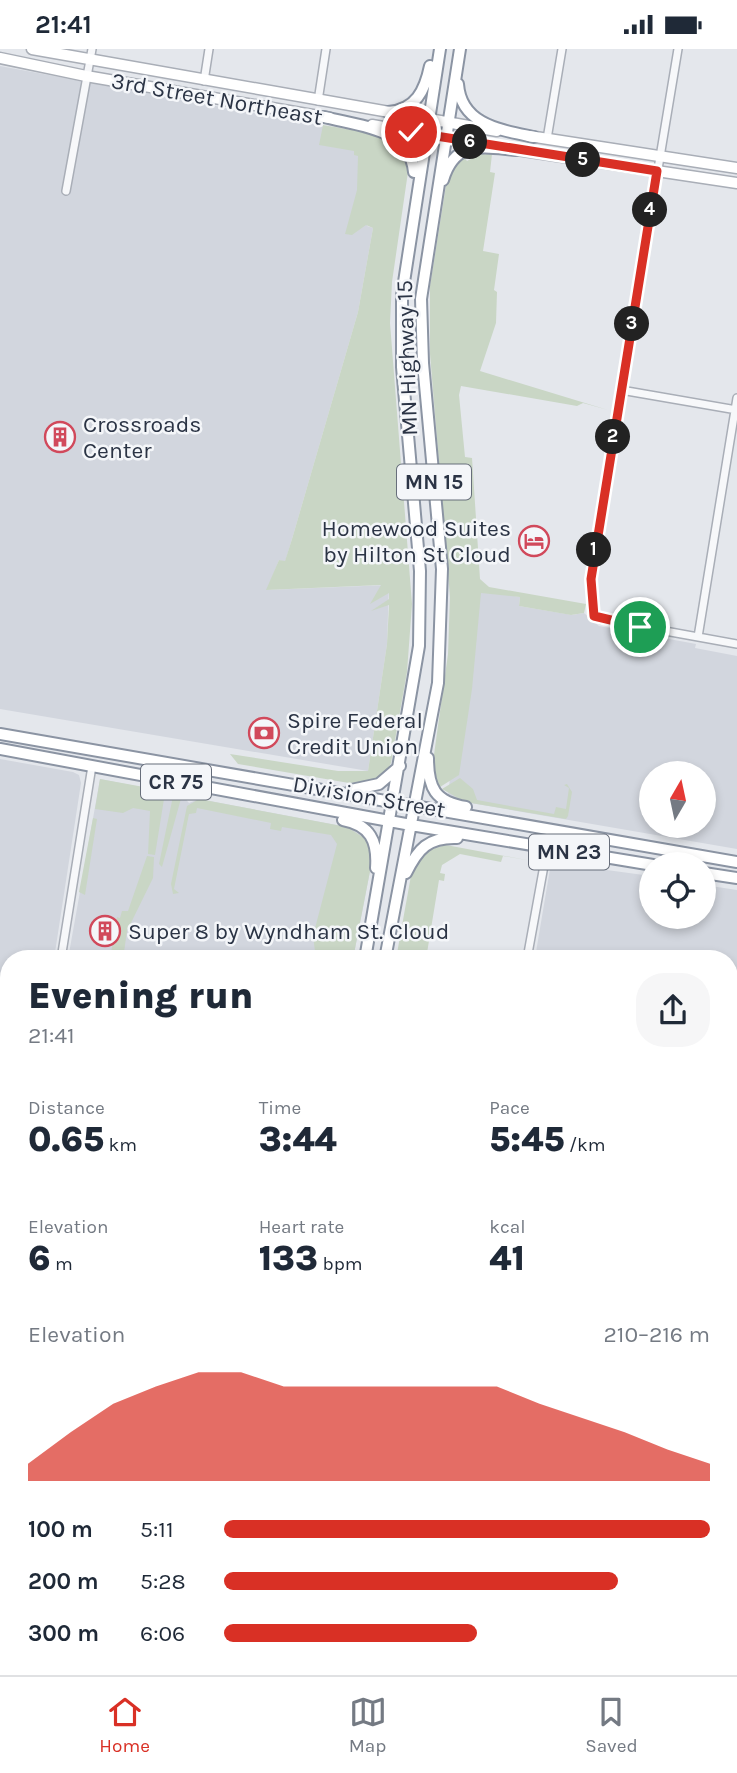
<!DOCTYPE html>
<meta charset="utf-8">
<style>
:root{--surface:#fff;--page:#f6f6f7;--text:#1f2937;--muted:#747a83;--line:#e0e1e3;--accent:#d93025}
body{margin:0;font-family:Karla,sans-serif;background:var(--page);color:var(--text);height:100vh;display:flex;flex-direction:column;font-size:26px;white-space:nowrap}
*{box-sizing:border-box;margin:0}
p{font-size:23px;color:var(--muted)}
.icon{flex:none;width:38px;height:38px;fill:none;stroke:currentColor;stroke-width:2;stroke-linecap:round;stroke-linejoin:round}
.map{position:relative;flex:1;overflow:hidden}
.side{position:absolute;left:0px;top:901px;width:738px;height:726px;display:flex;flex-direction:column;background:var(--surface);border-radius:28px 28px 0 0;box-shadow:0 4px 10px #0003}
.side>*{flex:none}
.needle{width:46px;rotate:9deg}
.fabs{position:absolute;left:639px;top:712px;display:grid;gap:14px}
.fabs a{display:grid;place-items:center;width:77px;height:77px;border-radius:50%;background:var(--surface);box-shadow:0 4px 10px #0003;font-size:35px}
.pin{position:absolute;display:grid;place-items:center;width:60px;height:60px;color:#fff;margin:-30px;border:4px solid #fff;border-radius:50%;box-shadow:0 2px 7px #0007}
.km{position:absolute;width:35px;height:35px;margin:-18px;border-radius:50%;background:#222;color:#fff;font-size:19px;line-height:35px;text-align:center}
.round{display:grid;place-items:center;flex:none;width:74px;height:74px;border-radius:28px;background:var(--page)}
.overview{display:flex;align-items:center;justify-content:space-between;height:119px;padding:0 28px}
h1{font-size:38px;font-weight:800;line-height:52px}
.metrics{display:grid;grid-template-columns:repeat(3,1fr);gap:10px;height:119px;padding:7px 28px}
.metrics div{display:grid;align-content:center}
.metrics b{font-size:35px;font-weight:800}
.metrics small{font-size:19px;font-weight:400}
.metrics p{font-size:19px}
.chart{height:196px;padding:14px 28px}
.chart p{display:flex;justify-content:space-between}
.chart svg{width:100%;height:126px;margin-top:7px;fill:var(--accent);opacity:.7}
ul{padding:0 28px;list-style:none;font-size:23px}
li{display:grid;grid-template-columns:112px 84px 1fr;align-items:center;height:52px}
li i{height:18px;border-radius:9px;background:var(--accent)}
.status{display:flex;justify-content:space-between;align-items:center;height:49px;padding:0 35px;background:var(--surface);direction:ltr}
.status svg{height:19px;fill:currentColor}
.menu{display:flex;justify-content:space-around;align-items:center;height:98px;border-top:2px solid var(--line);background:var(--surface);font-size:19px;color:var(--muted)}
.menu a{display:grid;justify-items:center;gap:4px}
.menu .current{color:var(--accent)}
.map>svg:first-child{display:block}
</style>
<div class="status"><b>21:41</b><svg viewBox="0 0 49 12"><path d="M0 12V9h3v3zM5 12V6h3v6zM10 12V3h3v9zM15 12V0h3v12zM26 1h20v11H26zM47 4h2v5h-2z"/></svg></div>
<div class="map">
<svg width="737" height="1626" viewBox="0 0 737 1626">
<rect width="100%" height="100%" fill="#e4e7ec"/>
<!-- built -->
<path fill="#d2d6de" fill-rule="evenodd" d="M0,17L378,87L382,109L367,177L373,179L358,263L292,490L285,513L279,511L267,541L389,536L387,595L368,722L0,660Z
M472,540L520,548L519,557L572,566L584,564L599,577L696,595L695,599L737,607V800L465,753L448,746ZM651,724H704V777H651Z
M0,710L73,723L79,726L81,734L54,910H9L8,1151L0,1150Z
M100,730L182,746L189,754L199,750L347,778L359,784L369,792L371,817L353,910H68Z
M555,814L651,827V868H704V836L737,841V1277L730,1275V910L538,909L536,903L550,820Z
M730,1318L737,1319V1626H694L684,1619H730Z"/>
<!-- green -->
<path fill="#c9d6c5" d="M323,76C361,83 387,82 409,116L392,233L390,274L412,555L407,623L391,714C382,733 368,733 349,734L238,715L230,705L338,722H368L387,595L389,556L371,562L389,550V544L370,555L381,536L266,541L279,511L285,512L292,490L358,263L373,179L366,176L352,186L345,185L357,141L358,107L354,106V102L319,96Z
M482,104L492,105L490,123L495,124L483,202L499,205L494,241L497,243L496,274L480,322L608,361L583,354L577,357L461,337L459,346L465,408L472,409L480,530L489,538L586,555L584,564L571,566L519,557L520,548L481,544L472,640L459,726L440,738H437L432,720L448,605L450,548L430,305V237L446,136L454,115L463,107L467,112Z
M460,729L473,740L477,751L554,765L556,758L566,760L569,739L564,736L567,735L572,743L568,767L566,770L465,753L442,740Z
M100,730L160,741L164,750L155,806L148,805L150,762L133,759L123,764L95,760Z
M170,743L182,746L162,818L159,815L172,752Z
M199,750L347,778L369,792L371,817L353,910H316L313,887L337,795L331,786L282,778L281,782L270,780L271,774L197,759L196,764L189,765L174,840L179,844L173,845L171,835L187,757Z
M93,769L97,770L85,846L79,843Z
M446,796L532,812L503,807L501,813L460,805L442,816L440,824L445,825L444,832L439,831L427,904L412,902L410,910H396L412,821L427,799L429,801Z
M147,807L154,808L153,829L127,882L123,910H110L117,868L120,869L122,862H128Z
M40,1619H111L112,1626H38Z
M260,1619H701L710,1626H258Z"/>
<!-- water -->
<path fill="#9fb4cc" d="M295,1619H369L375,1626H295Z"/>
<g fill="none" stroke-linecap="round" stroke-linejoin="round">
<!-- minor casing -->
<g stroke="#a9aeb7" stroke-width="10">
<path id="minor" d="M678,0L593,510L592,560L599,570L737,595
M204,32L209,0
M318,52L326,0
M547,90L562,0
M66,142L92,0
M621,341L737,361
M698,588L737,349
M61,910L92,717
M527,910L547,800
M0,943L9,944
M0,1290L9,1240
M0,1335L9,1336
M0,1532L9,1534
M0,1618L9,1572
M720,1619L728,1626"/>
</g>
<!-- secondary casing -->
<g stroke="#a9aeb7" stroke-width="13">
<path id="secondary" d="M32,0L497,82
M0,9L86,27L330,69
M372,76L485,96
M529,87L737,119
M510,100L737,134"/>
</g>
<!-- primary casing -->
<g stroke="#a3abb8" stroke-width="14">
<path id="primary" d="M730,1252L737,1258
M730,1262L737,1267
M730,1285L737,1286
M730,1302L737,1303"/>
</g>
<!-- trunk casing -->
<g stroke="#8b94a3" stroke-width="14">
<path id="trunk" d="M458,35C461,76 501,81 534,88
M388,63C416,61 425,41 430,17
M324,68C359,77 410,79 414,123
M443,131C455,91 481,98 516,101
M0,685L737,813
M0,700L411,776L653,816
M428,709C428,739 435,753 466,758
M351,741L379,735L400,717
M343,771C370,776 378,792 376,819
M406,824C418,800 428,788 457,789
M704,824L737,829
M365,910L419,597L420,522L402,318V246L440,0
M385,910L438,634L442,520L423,314L421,250L460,0
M0,1160L9,1162
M0,1175L9,1176"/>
</g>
<!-- motorway casing -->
<g stroke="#8b94a3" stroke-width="16">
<path id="motorway" d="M201,1626L203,1619
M223,1626L225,1619"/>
</g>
<!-- minor -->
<use href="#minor" stroke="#f7f8fa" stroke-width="7"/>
<!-- secondary -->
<use href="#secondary" stroke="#fff" stroke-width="10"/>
<!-- primary -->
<use href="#primary" stroke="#fff" stroke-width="10"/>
<!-- trunk -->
<use href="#trunk" stroke="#fff" stroke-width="10"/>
<!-- motorway -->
<use href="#motorway" stroke="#fff" stroke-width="12"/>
</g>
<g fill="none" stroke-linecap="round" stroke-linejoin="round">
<!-- route casing -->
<g stroke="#fff" stroke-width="14">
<path id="route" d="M411,83L657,122L591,530L594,567L640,578"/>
</g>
<!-- route -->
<use href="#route" stroke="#d93025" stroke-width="9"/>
</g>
<!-- icons -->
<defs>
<g id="building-ring" transform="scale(1.575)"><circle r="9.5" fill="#f4f6f9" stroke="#d1495b" stroke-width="1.5"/><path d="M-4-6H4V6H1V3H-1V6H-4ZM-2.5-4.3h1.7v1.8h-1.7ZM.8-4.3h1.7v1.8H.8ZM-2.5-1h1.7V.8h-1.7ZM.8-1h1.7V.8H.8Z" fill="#d1495b"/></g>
<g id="hotel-ring" transform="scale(1.575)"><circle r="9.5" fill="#f4f6f9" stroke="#d1495b" stroke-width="1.5"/><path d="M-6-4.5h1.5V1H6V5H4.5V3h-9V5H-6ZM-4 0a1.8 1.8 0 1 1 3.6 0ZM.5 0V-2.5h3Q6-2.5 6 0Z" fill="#d1495b"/></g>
<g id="bank-ring" transform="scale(1.575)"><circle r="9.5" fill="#f4f6f9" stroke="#d1495b" stroke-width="1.5"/><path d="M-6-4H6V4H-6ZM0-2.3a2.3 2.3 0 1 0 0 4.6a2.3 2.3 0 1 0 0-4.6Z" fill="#d1495b"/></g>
</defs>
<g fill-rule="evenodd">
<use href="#building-ring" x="60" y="388"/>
<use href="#hotel-ring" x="534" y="492"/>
<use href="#bank-ring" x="264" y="684"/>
<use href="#building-ring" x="105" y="882"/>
</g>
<g text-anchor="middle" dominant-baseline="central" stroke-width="5" stroke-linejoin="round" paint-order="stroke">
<!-- shield labels -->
<g fill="#f4f6f9" stroke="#676e7b" stroke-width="2">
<rect x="397" y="415.5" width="74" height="35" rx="5"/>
<rect x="141" y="715.5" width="70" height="35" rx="5"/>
<rect x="529" y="785.5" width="80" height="35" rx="5"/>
</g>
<g font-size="21" font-weight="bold" fill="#2b3445">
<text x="434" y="433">MN 15</text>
<text x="176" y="733">CR 75</text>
<text x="569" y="803">MN 23</text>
</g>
<!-- street labels -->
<g font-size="23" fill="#2b3445" stroke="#f4f6f9">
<text transform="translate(217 50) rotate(10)">3rd Street Northeast</text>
<text transform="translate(407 309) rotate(-92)">MN Highway 15</text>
<text transform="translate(369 748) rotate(10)">Division Street</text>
</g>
<!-- poi labels -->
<g font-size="23" fill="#2b3445" stroke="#f4f6f9" text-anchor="start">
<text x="83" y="375">Crossroads<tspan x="83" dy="26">Center</tspan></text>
<text x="511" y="479" text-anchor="end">Homewood Suites<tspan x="511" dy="26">by Hilton St Cloud</tspan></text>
<text x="287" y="671">Spire Federal<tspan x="287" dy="26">Credit Union</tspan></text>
<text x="128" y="882">Super 8 by Wyndham St. Cloud</text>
</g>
</g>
</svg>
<div class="fabs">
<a><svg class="needle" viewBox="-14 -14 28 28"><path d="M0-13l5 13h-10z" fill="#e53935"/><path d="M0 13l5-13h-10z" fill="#747a83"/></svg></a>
<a><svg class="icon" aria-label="locate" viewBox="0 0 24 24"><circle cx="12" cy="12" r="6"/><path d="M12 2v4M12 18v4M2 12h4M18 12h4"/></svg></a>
</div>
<div class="pin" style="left:640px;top:578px;background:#1e9e55"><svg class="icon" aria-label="arrive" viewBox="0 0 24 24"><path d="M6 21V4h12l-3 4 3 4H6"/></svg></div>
<div class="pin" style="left:411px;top:83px;background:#d93025"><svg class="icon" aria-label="check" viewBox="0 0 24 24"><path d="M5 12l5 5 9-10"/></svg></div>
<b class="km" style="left:594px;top:501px">1</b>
<b class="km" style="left:613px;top:388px">2</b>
<b class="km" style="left:632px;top:275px">3</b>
<b class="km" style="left:650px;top:161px">4</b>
<b class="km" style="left:583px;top:111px">5</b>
<b class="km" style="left:470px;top:93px">6</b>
<section class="side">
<div class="overview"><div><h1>Evening run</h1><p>21:41</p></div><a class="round"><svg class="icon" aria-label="share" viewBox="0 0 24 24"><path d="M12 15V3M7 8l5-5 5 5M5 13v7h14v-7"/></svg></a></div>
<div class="metrics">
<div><p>Distance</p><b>0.65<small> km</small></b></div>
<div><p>Time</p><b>3:44</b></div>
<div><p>Pace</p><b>5:45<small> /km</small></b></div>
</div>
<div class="metrics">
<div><p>Elevation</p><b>6<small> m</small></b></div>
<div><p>Heart rate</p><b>133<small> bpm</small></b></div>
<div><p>kcal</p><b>41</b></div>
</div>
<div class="chart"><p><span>Elevation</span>210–216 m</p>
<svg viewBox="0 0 160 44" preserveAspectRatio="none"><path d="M0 44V38L10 27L20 17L30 11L40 6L50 6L60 11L70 11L80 11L90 11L100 11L110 11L120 17L130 22L140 27L150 33L160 38V44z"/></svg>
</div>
<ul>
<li><b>100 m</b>5:11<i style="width:100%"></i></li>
<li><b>200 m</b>5:28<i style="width:81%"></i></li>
<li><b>300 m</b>6:06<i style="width:52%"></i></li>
</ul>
</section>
</div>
<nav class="menu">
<a class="current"><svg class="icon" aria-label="home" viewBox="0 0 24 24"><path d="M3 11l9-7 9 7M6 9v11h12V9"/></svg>Home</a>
<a><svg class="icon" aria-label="map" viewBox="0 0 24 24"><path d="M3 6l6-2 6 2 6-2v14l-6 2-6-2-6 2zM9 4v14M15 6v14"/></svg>Map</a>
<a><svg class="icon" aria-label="saved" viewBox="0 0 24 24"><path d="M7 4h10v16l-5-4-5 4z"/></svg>Saved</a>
</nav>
